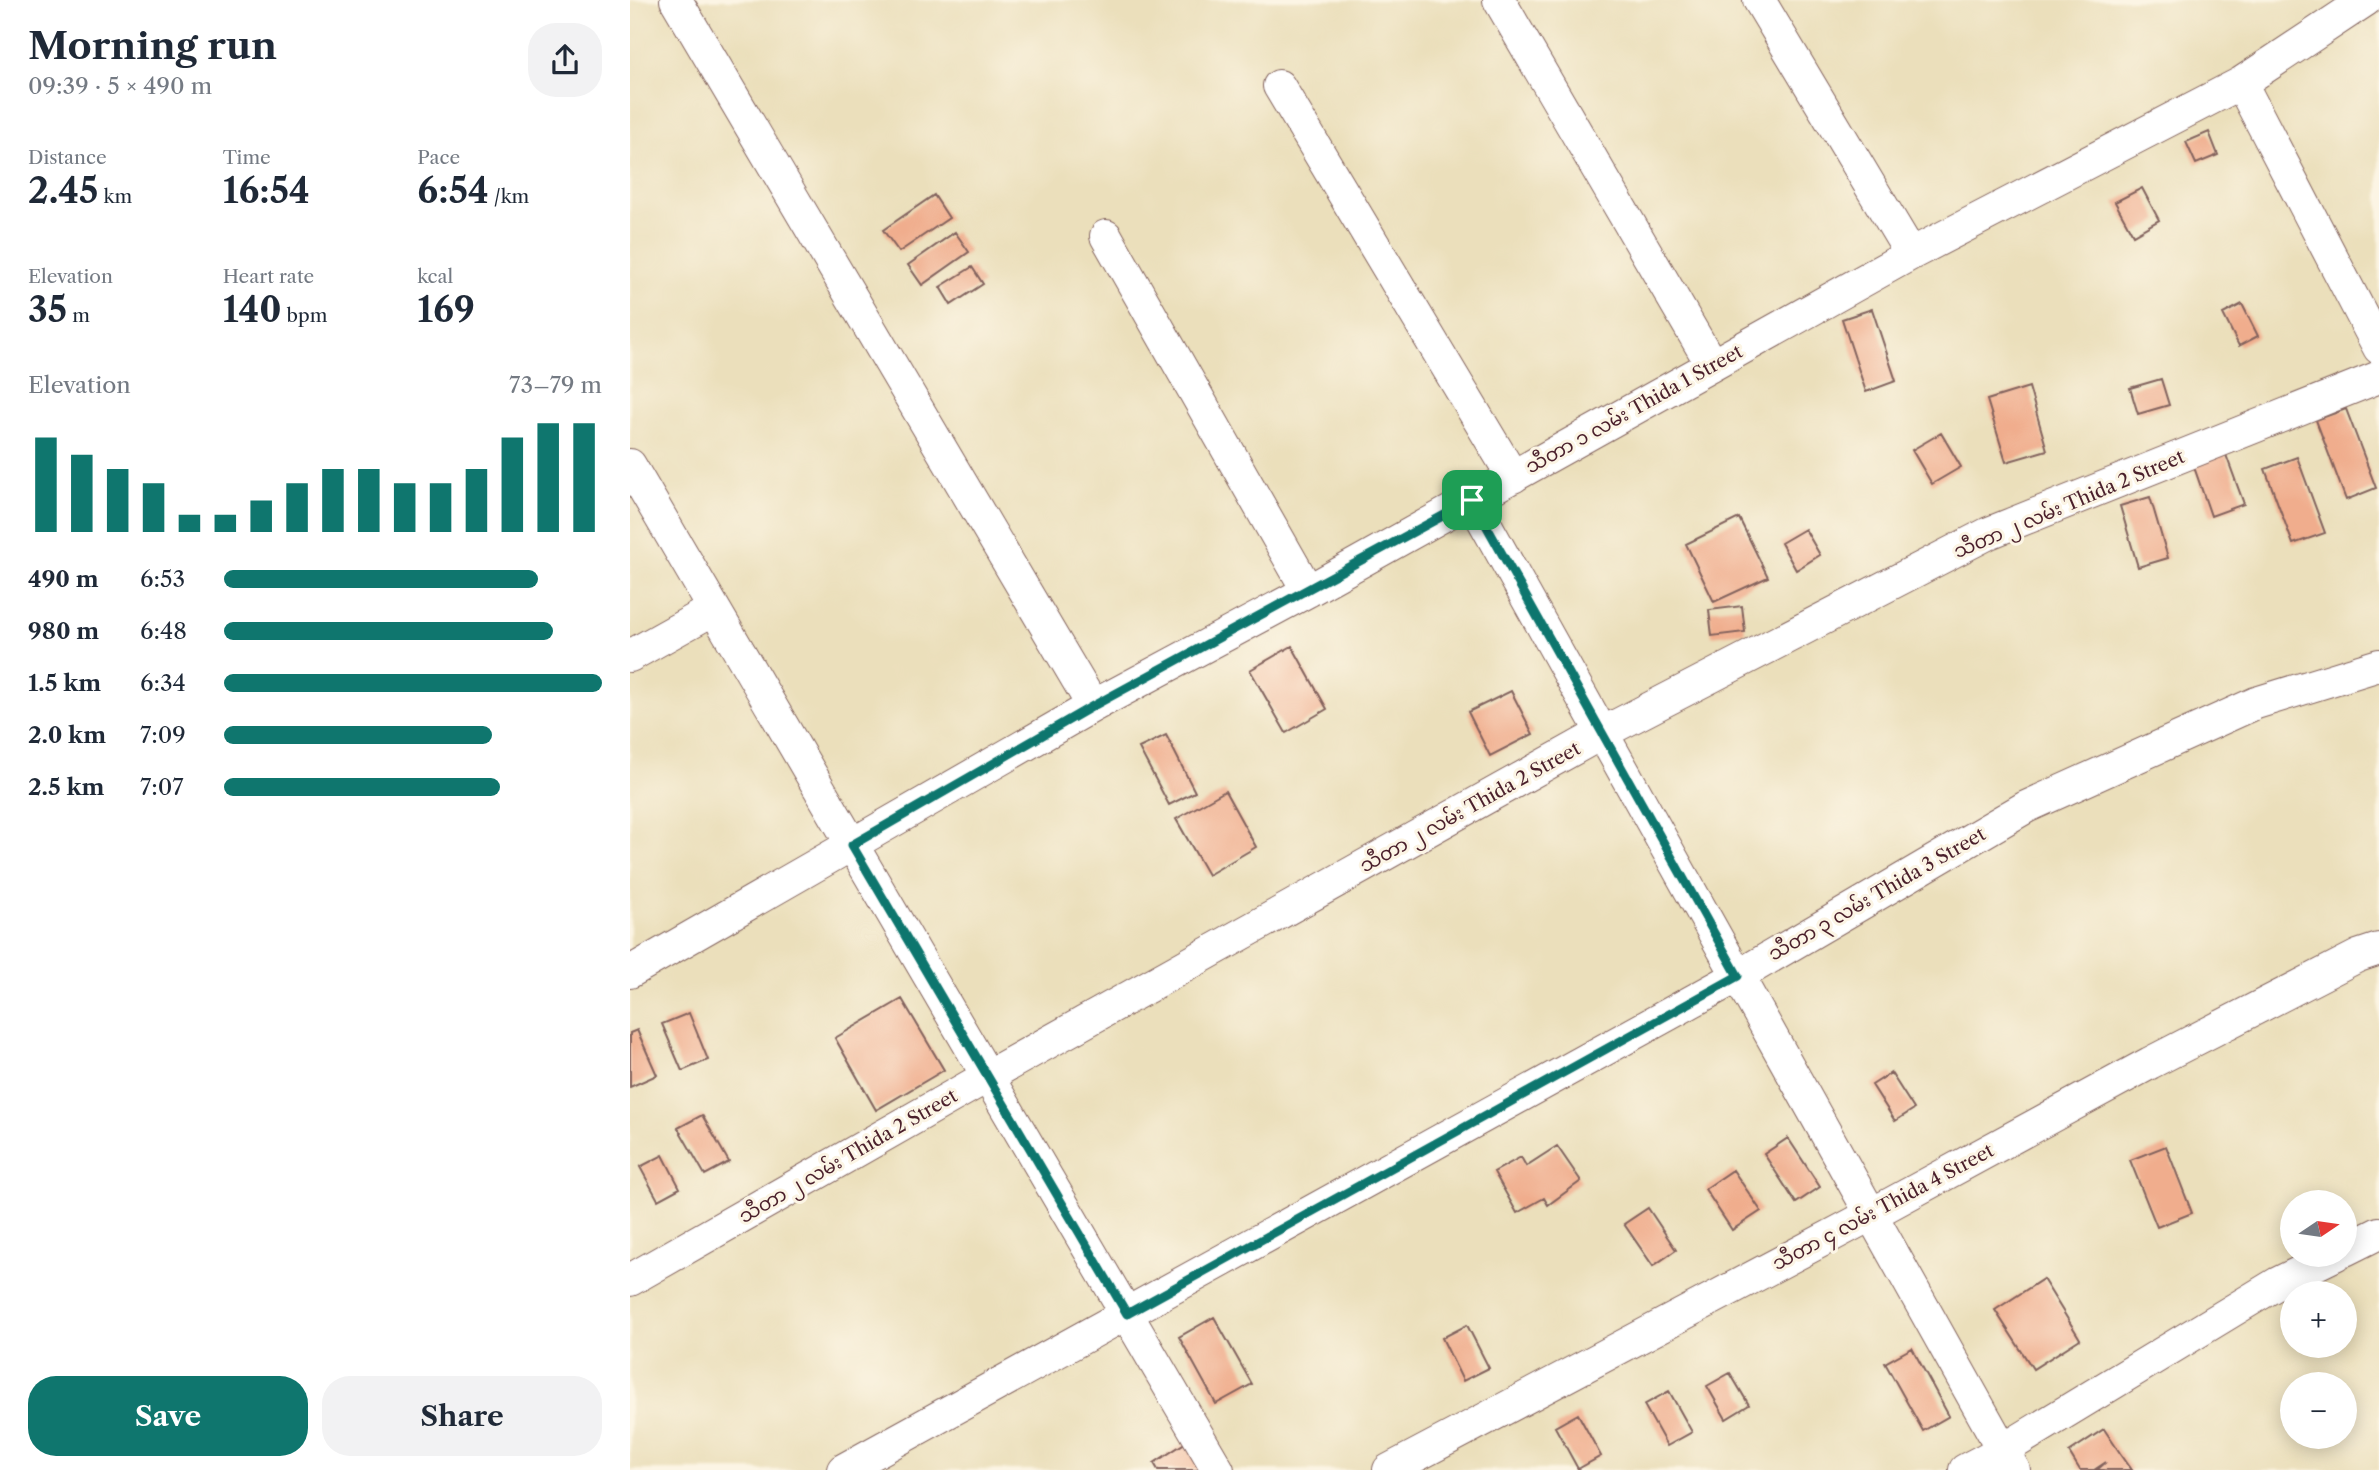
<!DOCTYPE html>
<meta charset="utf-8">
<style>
:root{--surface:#fff;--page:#f2f2f3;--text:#1f2937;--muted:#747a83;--accent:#0f766e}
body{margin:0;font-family:"Libre Caslon Text","Noto Sans Myanmar",serif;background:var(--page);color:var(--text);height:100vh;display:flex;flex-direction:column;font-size:26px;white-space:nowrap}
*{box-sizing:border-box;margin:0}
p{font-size:23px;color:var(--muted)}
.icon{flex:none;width:38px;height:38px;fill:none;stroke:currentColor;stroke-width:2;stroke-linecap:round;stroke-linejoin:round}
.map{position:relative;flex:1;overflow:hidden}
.drawer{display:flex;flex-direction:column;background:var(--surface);width:630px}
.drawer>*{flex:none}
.needle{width:46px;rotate:77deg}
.buttons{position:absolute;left:1650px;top:1190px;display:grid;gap:14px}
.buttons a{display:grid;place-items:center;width:77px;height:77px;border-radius:50%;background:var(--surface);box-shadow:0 4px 18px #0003;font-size:35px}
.pin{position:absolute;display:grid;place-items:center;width:60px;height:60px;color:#fff;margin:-30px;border-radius:14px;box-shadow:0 4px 10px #0006}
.round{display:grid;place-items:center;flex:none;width:74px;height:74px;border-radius:28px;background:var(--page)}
.overview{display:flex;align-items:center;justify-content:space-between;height:119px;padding:0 28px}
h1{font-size:38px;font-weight:700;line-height:52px}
.stats{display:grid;grid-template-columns:repeat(3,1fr);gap:10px;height:119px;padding:7px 28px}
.stats div{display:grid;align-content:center}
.stats b{font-size:35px;font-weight:700}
.stats small{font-size:19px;font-weight:400}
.stats p{font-size:19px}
.chart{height:196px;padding:14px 28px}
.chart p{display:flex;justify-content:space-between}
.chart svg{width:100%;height:126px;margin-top:7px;stroke:var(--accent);stroke-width:6}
.primary-button{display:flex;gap:14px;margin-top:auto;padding:14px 28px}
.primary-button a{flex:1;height:80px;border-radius:28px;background:var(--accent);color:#fff;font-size:28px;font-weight:700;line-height:80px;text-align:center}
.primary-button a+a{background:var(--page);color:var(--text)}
ul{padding:0 28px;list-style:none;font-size:23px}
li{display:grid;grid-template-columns:112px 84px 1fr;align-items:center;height:52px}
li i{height:18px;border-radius:9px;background:var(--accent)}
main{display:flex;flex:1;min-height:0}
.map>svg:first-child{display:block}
</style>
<main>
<section class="drawer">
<div class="overview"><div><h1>Morning run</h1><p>09:39 · 5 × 490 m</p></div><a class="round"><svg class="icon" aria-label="share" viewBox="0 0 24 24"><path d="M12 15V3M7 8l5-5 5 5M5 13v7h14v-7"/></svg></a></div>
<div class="stats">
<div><p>Distance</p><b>2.45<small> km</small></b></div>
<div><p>Time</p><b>16:54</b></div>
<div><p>Pace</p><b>6:54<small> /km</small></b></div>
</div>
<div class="stats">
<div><p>Elevation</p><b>35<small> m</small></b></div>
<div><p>Heart rate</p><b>140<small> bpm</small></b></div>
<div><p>kcal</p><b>169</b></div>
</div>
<div class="chart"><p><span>Elevation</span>73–79 m</p>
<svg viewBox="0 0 160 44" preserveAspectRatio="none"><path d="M5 44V11M15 44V17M25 44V22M35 44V27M45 44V38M55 44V38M65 44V33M75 44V27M85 44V22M95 44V22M105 44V27M115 44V27M125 44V22M135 44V11M145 44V6M155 44V6"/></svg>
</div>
<ul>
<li><b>490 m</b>6:53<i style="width:83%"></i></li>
<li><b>980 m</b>6:48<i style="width:87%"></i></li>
<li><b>1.5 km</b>6:34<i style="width:100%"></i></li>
<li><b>2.0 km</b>7:09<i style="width:71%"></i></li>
<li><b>2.5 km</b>7:07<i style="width:73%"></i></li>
</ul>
<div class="primary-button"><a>Save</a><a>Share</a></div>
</section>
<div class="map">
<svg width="1749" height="1470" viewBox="0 0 1749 1470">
<rect width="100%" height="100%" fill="#fcf5e5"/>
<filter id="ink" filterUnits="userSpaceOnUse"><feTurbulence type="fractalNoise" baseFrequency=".0143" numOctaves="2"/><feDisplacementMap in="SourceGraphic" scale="14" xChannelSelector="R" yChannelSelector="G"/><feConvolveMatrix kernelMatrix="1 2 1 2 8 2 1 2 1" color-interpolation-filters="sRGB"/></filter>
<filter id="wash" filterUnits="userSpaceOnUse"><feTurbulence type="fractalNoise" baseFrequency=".00686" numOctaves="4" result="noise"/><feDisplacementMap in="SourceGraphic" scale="28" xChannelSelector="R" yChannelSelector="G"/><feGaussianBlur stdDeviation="1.57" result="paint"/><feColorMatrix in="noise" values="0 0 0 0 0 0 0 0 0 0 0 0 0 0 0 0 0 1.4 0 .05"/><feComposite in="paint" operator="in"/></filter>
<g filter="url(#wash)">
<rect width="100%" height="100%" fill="#ebdfbb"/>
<g id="blocks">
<!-- building -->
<path fill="#f0ad8d" d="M1579,132L1588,155L1566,164L1556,142Z
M1512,188L1529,220L1503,235L1485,202Z
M304,195L319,218L269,252L253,230Z
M325,232L339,252L292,285L278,265Z
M342,267L353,284L321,305L310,287Z
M1612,304L1628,336L1609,346L1593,314Z
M1242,309L1266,381L1236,392L1212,319Z
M1531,379L1539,405L1508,414L1500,388Z
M1399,387L1417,450L1376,462L1357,400Z
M1716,409L1746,488L1716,500L1686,420Z
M1311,433L1331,467L1302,484L1282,450Z
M1595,452L1614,504L1581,516L1563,464Z
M1667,457L1695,533L1663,544L1635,469Z
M1520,497L1538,558L1508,567L1490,506Z
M1109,518L1138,577L1084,602L1056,544Z
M1175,529L1190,555L1166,570L1151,543Z
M1112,606L1115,632L1082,636L1079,610Z
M662,646L697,709L656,733L620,670Z
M881,691L903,734L860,756L838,712Z
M536,735L565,792L539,805L509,748Z
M595,791L626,847L578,875L546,819Z
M272,999L314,1070L246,1110L205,1038Z
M59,1013L78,1060L52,1071L32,1024Z
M7,1030L27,1075L0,1087V1033Z
M1261,1073L1284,1109L1265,1121L1242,1085Z
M72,1115L99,1162L75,1175L48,1128Z
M1158,1138L1190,1187L1166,1203L1134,1154Z
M927,1146L951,1181L918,1205L914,1198L887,1213L864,1172L891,1157L896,1166Z
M1536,1146L1562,1213L1527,1227L1500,1160Z
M33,1155L50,1188L28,1200L10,1167Z
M1103,1170L1131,1211L1102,1230L1075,1189Z
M1018,1208L1046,1250L1023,1266L994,1224Z
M1413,1279L1450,1339L1403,1369L1365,1310Z
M584,1317L622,1384L586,1404L549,1337Z
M837,1325L859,1368L833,1381L812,1338Z
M1282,1348L1319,1416L1293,1431L1255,1363Z
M1100,1373L1119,1405L1096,1419L1077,1386Z
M1039,1391L1062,1432L1037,1446L1014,1405Z
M948,1414L971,1456L948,1469L925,1427Z
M1474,1429L1490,1453L1502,1470H1467L1476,1462L1464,1470H1450L1439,1452Z
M558,1441L576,1470H528L524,1463Z"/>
</g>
</g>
<g filter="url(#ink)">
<use href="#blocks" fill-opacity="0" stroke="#82625d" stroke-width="2"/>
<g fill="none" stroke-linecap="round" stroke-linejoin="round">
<!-- minor casing -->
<g stroke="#82625d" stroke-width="34">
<path id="minor" d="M46,0L463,706
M869,0L1082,365
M1129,0L1281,254
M1611,83L1749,348
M649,86L883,477
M476,236L678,591
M0,465L588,1470
M842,500L1384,1470
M0,656L84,609
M0,972L463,706L678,591L1281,254L1611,83L1736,0
M1715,1250L1749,1233
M0,1280L358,1076L972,733L1359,533L1749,377
M213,1470L1108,976L1396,807L1626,703L1749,665
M759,1470L1242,1214L1520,1063L1728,956L1749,949
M1335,1470L1373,1450L1648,1283L1705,1255"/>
</g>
<!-- minor -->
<use href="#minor" stroke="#fff" stroke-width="32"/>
</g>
</g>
<g fill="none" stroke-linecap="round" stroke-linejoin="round" filter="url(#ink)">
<!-- route casing -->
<g stroke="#fff" stroke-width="14">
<path id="route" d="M842,500L1108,976L497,1314L222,845L463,706Z"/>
</g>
<!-- route -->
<use href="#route" stroke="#0f766e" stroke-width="9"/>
</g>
<g text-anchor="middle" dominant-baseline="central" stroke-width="6" stroke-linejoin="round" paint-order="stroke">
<!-- street labels -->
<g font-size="19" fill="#4a1f2b" stroke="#fcf5e5">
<text transform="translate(1004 409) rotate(-29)">သီတာ ၁ လမ်း Thida 1 Street</text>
<text transform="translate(1439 504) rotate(-23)">သီတာ ၂ လမ်း Thida 2 Street</text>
<text transform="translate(840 807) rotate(-29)">သီတာ ၂ လမ်း Thida 2 Street</text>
<text transform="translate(1247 894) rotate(-30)">သီတာ ၃ လမ်း Thida 3 Street</text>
<text transform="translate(218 1156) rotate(-30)">သီတာ ၂ လမ်း Thida 2 Street</text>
<text transform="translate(1253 1207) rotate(-28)">သီတာ ၄ လမ်း Thida 4 Street</text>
</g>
</g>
</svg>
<div class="buttons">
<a><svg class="needle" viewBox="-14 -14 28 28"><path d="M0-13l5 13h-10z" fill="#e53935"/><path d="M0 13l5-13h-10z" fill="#747a83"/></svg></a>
<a>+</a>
<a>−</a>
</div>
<div class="pin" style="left:842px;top:500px;background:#1e9e55"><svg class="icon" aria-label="arrive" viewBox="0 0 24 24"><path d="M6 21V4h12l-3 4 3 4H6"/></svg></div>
</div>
</main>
